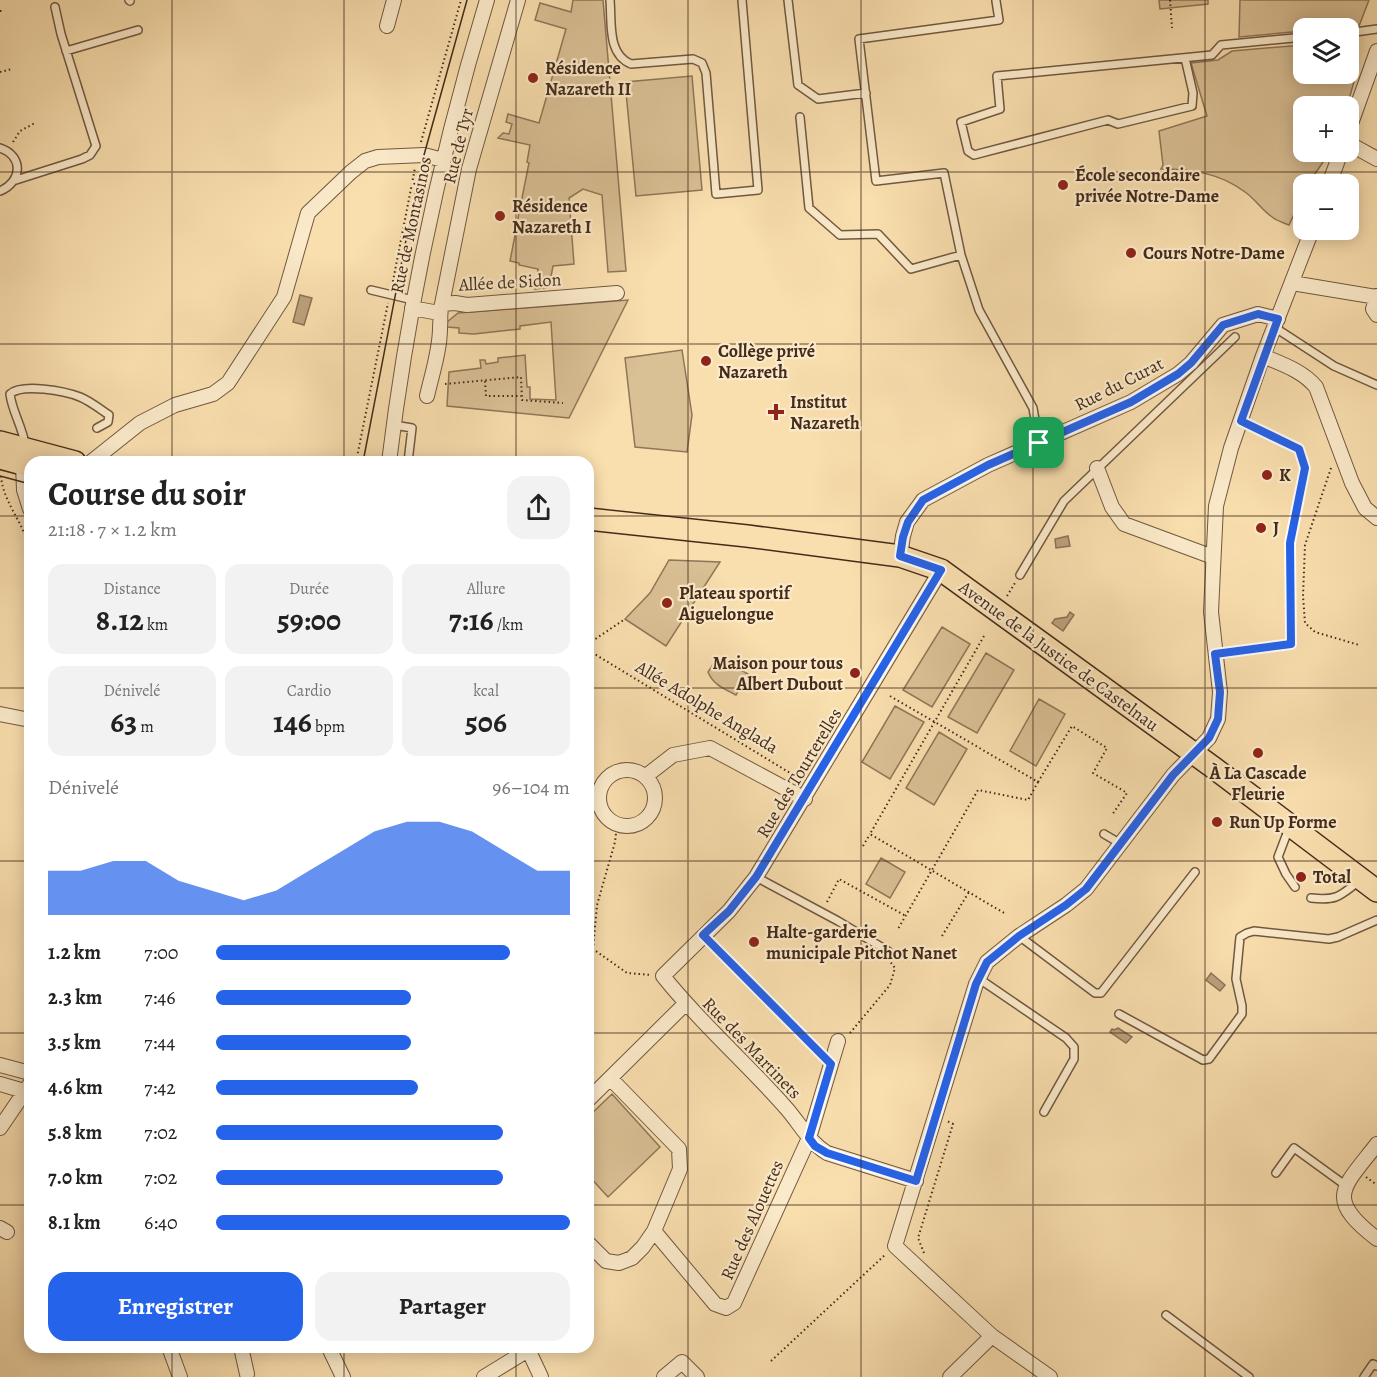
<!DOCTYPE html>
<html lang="fr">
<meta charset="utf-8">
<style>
:root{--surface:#fff;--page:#f2f2f2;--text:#222;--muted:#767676;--accent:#2563eb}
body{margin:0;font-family:Alegreya,serif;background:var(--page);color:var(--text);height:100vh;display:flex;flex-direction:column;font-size:22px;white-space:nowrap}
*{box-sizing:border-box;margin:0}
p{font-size:20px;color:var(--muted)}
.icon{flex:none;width:33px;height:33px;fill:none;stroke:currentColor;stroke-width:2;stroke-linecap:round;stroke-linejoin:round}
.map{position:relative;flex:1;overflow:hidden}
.side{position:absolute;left:24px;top:456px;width:570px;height:897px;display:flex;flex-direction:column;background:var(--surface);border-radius:18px;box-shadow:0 3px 15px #0003}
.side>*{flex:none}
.buttons{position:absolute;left:1293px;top:18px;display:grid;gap:12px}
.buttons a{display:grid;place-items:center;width:66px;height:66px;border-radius:12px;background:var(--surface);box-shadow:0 3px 15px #0003;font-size:30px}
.pin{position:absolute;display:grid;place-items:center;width:51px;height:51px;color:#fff;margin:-26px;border-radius:12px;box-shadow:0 3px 9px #0006}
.round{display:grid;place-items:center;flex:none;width:63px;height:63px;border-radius:18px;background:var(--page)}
.headline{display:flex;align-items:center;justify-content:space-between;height:102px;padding:0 24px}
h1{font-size:33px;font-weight:700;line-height:45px}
.figures{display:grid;grid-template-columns:repeat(3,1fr);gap:9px;height:102px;padding:6px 24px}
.figures div{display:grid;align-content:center;border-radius:15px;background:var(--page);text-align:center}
.figures b{font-size:30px;font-weight:700}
.figures small{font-size:16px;font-weight:400}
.figures p{font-size:16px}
.chart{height:168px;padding:12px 24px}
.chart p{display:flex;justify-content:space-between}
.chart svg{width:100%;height:108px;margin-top:6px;fill:var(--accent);opacity:.7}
.action{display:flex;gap:12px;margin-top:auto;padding:12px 24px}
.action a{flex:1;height:69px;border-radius:18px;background:var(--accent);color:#fff;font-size:24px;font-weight:700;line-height:69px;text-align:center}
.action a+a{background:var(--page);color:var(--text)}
ul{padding:0 24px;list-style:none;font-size:20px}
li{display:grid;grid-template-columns:96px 72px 1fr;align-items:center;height:45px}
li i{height:15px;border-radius:8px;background:var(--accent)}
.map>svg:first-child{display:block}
</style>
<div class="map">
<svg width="1377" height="1377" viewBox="0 0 1377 1377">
<rect width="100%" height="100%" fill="#f9deae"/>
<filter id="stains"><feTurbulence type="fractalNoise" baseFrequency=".00333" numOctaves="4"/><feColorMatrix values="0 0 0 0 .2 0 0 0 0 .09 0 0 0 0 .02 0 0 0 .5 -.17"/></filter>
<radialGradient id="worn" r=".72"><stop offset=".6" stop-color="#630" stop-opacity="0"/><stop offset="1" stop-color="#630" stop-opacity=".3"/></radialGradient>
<!-- green -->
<path fill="#dac095" stroke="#8f7658" stroke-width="1.5" d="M573,0H603L626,271L608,272L602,195L583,189L569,198L574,264L553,266L549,287L535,289L538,269L519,265V263L510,261L516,230L514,229L515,223H517L529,163L527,162L530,145L498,138L503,133L509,134L512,124L506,122L508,114L539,123L566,29L535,20L540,3L571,12Z
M1159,0H1208V4L1160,9Z
M1240,0H1369L1359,26L1304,28L1303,31L1239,37Z
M1303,45L1304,74H1348L1349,56L1358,68L1347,106H1304V152H1330L1308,184H1304L1303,195L1289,225C1284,223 1277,221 1272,217C1262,210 1255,199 1245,192C1220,173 1191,169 1161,169L1163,165L1159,131L1207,116L1191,63L1218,60L1232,51Z
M692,76L702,190L636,196L625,82Z
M628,300L569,418L447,406L449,372L481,368L480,360H485L486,364L498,362V358L525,355L527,387H530V399L556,400L551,322L520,326V329L474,334L459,333V328L447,327V322L458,313Z
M682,350L692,415L687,452L635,447L625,358Z
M669,560L720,562L666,646L625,619L650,593Z
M942,627L970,644L932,707L903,690Z
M986,653L1014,670L977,733L948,717Z
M718,657L748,674L736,695C725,689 713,685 708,672Z
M1039,699L1065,714L1036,766L1010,751Z
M895,706L924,722L890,779L862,762Z
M939,732L967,749L934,805L906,788Z
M881,858L905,872L890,898L866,884Z
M612,1094L660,1147L608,1197L588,1175V1117Z"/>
<!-- water -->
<path fill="#bba17c" stroke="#8b7255" stroke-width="1.5" d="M300,295L312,298L304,325L293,322Z
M1068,536L1070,546L1056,548L1055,539Z
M1070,612L1074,615L1063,631L1052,623L1055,619L1067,617Z
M1211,973L1225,985L1220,991L1206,980Z
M1118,1028L1132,1037L1126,1043L1110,1032L1112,1029L1114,1030Z"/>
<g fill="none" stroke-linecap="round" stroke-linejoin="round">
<!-- lane casing -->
<g stroke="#715840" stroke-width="10">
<path id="lane" d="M129,0L130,1
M610,0C612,23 607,54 631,64L693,59L702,63L706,73L716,194L758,190L742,0
M788,0L798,85L818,99L866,93
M996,1L999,20L859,39L876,181L944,173L961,255L979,310L1033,408L1039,443
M1348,33L1377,29
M66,51L138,30
M1185,58L1193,93L1192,106L1118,124L1108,120L974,155L968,151L961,122L1000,109L997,76L1192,57L1212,55L1221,45L1304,37
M800,117L809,208L840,235L878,234L911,269L961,255
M0,148C24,156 22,182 0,191
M16,180L82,159L90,155L96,146L61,34L55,7
M371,290L413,300
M1274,327L1334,366L1377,385
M394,425L412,428L408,462
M25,444C22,426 12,411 10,394C22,383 65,391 80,397C90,401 100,409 109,415L108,422L97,428
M1020,575L1064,501L1235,337
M1215,654L1291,644L1290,543L1305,468L1299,449L1241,421
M1289,828L1278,857L1286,874L1295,887
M1104,834L1121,844
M756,877L838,921L888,951
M1311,898C1337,901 1340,896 1359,881
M1019,936L1095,993H1101L1195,872
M978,978L1066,1038L1074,1047V1059L1044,1112
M1119,1014L1203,1060L1209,1059L1242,1014V1006L1236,979L1240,937L1247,933L1254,931L1329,939L1338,937L1377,920
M1276,1173L1294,1148L1345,1185
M1166,1315L1249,1377
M1364,1377L1373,1364L1377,1366"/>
</g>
<!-- street casing -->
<g stroke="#715840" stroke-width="16">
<path id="street" d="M387,26L394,0
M1348,132L1377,51
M1348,143L1377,159
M1329,184L1341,152
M1292,283L1377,297
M1377,296L1373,309L1377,315
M442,304L469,169L518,0
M412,308L439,313
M1263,356C1282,364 1303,371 1316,387L1352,483L1365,508L1377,518
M427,396C432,374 440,350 440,328C441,318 439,313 442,304L455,303L467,305L617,293
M91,462L140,423L175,405L213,394L228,383L284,297L308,213L351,172L365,161L378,157L424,155L443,160
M389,462C408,306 441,151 487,0
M23,464L24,490L30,509
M1097,468L1112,507L1124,524L1213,557
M900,556L903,536L907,522L923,500L988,465L1131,402L1178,374L1191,363L1223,325L1258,314L1278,319
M0,714L30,720
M599 798a28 28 0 1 1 56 0a28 28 0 1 1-56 0Z
M646,776L673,755L710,748L805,799
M0,1065L30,1073
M0,1084L24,1091
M588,1100L685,1004
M0,1128L30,1084
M1377,1144C1343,1188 1324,1198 1377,1239
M916,1181L827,1153C809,1142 800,1124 787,1109C747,1063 701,1024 663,976L729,911L756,877L941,570
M0,1228L7,1232
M654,1231L715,1304L726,1308L734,1303L809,1138L838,1041
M588,1243L606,1261L619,1263L632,1258L643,1247L654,1231L680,1169L679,1149L611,1079
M992,1336L1050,1377
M169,1347L180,1377
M241,1347L247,1374
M331,1347L330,1350L343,1377
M527,1347L541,1377
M484,1377L528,1350
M664,1377L682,1362L697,1377
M950,1377L992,1336L895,1246L976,984L987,962L1019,936L1066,905L1086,889L1173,775L1209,738L1218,719L1220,692L1211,612L1216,506L1231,448L1263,356L1312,230"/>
</g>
<!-- primary casing -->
<g stroke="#442b1b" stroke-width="24">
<path id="primary" d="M0,442L75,462
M0,458L30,466
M588,519L747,536L900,556L941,570L1214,768L1377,891"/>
</g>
<!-- path -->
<path stroke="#442b1b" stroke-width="2" stroke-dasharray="1.5 3" stroke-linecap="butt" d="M1170,0L1172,28
M0,11H2
M0,72L12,69
M13,142L20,131L35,123
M421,142L461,0
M392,286L415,168
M485,381L486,396H521
M445,384L521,377L522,400L563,403
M356,462L388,303
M1331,468L1305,545L1303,596L1305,623L1315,632L1359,645
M1,476C3,503 25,524 30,551
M1007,596L1015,583
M984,636L870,834L1004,913
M588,644L625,619
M588,650L800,779
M890,696L1038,782L1028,800L978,790L898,929
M1038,782L1072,726L1107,748L1093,773L1127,793L1112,815
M617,825L615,842L597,905L593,949L627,973L651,975
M863,846L870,834
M827,902L839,879L906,916
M942,936L969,892
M713,946L819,1052
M850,1033L890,985L895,968L889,960
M1366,1177L1377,1185
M924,1253L918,1238L953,1124L947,1121
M771,1361L886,1254"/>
<!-- lane -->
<use href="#lane" stroke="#fbeaca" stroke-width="7"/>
<!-- street -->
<use href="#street" stroke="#fbeaca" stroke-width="14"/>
<!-- primary -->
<use href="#primary" stroke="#f9deae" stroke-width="21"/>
<!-- tram -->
<path stroke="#442b1b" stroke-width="1.5" d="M363,462L413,204L424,155L467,0
M0,476L30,484"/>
</g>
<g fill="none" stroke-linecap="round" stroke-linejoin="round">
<!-- route casing -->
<g stroke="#fff" stroke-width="12">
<path id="route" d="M1258,314L1278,319L1241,421L1299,449L1305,468L1290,543L1291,644L1215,654L1220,692L1218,719L1209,738L1173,775L1086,889L1066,905L1019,936L987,962L976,984L916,1181L827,1153L815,1146L809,1138L831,1064L703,935L729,911L756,877L941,570L900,556L903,537L908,522L923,500L988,465L1131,402L1178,374L1191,363L1223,325Z"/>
</g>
<!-- route -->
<use href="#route" stroke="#2563eb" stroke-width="8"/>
</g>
<!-- grid -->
<path fill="none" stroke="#442b1b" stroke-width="1.5" stroke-opacity="0.55" d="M172,0V462M344,0V462M516,0V462M688,0V1377M861,0V1377M1033,0V1377M1205,0V1377M0,172H1377M0,344H1377M0,516H30M588,516H1377M0,688H30M588,688H1377M0,861H30M588,861H1377M0,1033H30M588,1033H1377M0,1205H30M588,1205H1377M172,1347V1377M344,1347V1377M516,1347V1377"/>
<!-- markers -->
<g fill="#8f2418" stroke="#fbeaca" stroke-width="2">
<circle cx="533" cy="78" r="6"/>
<circle cx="1063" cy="185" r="6"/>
<circle cx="500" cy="216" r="6"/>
<circle cx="1131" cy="253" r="6"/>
<circle cx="706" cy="361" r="6"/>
<path d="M773 403h6v6h6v6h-6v6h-6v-6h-6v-6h6z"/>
<circle cx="1267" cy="475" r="6"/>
<circle cx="1261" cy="528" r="6"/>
<circle cx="667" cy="603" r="6"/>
<circle cx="855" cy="673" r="6"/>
<circle cx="1258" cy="753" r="6"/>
<circle cx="1217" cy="822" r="6"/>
<circle cx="1301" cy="877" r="6"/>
<circle cx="754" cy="942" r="6"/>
</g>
<g text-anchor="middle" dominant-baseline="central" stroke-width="4.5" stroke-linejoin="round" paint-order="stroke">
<!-- poi labels -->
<g font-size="18" font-weight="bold" fill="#442b1b" stroke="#fbeaca" text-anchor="start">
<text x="545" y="68">Résidence<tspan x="545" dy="21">Nazareth II</tspan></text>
<text x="1075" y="175">École secondaire<tspan x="1075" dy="21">privée Notre-Dame</tspan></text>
<text x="512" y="206">Résidence<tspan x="512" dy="21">Nazareth I</tspan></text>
<text x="1143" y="253">Cours Notre-Dame</text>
<text x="718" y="351">Collège privé<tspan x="718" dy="21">Nazareth</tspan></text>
<text x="790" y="402">Institut<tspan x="790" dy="21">Nazareth</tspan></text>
<text x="1279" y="475">K</text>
<text x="1273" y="528">J</text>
<text x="679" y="593">Plateau sportif<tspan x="679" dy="21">Aiguelongue</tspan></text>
<text x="843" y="663" text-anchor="end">Maison pour tous<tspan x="843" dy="21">Albert Dubout</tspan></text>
<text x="1258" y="773" text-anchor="middle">À La Cascade<tspan x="1258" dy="21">Fleurie</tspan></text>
<text x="1229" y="822">Run Up Forme</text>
<text x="1313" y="877">Total</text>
<text x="766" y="932">Halte-garderie<tspan x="766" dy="21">municipale Pitchot Nanet</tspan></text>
</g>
<!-- street labels -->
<g font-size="18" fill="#442b1b" stroke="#fbeaca">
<text transform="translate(458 146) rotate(-76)">Rue de Tyr</text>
<text transform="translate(411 225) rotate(-78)">Rue de Montasinos</text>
<text transform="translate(510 282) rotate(-3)">Allée de Sidon</text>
<text transform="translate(1119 384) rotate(-27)">Rue du Curat</text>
<text transform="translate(1059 656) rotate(36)">Avenue de la Justice de Castelnau</text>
<text transform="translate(707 707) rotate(31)">Allée Adolphe Anglada</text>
<text transform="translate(799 773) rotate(-59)">Rue des Tourterelles</text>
<text transform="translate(752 1048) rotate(46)">Rue des Martinets</text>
<text transform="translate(752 1220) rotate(-66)">Rue des Alouettes</text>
</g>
</g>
<rect width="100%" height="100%" filter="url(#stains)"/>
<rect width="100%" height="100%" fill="url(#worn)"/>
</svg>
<div class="buttons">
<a><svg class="icon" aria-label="layers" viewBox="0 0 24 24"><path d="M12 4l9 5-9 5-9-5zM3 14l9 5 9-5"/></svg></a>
<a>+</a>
<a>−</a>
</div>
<div class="pin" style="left:1039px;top:443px;background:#1e9e55"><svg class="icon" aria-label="arrive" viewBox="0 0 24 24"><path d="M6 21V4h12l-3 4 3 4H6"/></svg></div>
<section class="side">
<div class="headline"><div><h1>Course du soir</h1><p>21:18 · 7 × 1.2 km</p></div><a class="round"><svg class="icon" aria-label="share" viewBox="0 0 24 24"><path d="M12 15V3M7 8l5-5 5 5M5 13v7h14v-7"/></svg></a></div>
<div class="figures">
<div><p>Distance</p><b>8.12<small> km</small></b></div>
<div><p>Durée</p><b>59:00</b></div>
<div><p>Allure</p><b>7:16<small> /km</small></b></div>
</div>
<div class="figures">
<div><p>Dénivelé</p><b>63<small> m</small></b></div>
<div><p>Cardio</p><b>146<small> bpm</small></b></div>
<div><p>kcal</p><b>506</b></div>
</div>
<div class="chart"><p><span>Dénivelé</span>96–104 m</p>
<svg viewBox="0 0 160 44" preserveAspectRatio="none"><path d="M0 44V26L10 26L20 22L30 22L40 30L50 34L60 38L70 34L80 26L90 18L100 10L110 6L120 6L130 10L140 18L150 26L160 26V44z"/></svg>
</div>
<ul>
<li><b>1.2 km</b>7:00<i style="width:83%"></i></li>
<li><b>2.3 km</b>7:46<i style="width:55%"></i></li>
<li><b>3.5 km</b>7:44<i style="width:55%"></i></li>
<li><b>4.6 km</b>7:42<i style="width:57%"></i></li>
<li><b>5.8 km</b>7:02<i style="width:81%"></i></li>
<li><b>7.0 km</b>7:02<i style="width:81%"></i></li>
<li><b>8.1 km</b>6:40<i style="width:100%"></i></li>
</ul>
<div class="action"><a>Enregistrer</a><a>Partager</a></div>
</section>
</div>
